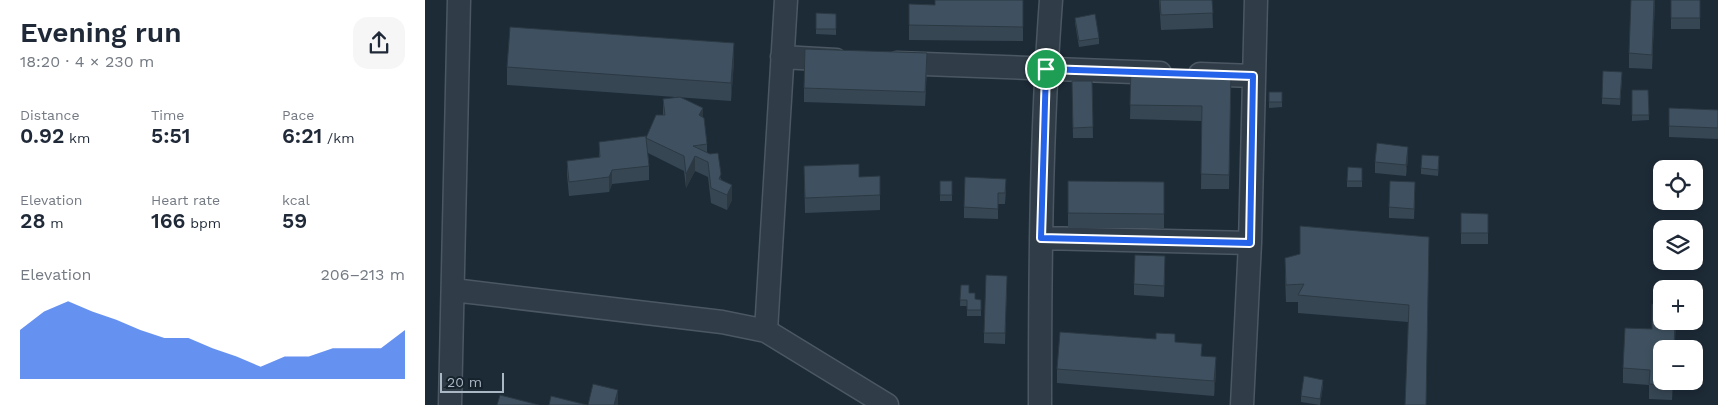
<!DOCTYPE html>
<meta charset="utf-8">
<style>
:root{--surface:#fff;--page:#f6f6f7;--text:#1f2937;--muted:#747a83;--accent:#2563eb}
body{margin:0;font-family:"Work Sans",sans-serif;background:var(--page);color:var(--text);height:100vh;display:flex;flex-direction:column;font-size:19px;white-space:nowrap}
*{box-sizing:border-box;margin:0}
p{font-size:16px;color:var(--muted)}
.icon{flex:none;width:28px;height:28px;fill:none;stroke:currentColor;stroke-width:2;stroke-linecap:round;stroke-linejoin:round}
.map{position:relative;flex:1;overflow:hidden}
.drawer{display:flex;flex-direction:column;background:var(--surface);width:425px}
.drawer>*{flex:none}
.fabs{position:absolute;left:1228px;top:160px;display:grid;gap:10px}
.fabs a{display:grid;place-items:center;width:50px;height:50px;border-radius:10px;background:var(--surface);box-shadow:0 2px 8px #0003;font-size:25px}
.scale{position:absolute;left:15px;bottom:12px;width:64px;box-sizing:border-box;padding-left:5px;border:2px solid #aab8c5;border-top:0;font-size:14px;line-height:18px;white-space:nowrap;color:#aab8c5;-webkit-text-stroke:4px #16222c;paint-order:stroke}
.pin{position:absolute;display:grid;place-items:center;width:42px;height:42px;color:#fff;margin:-21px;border:2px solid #fff;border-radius:50%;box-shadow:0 1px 5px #0007}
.round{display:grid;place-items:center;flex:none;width:52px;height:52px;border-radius:15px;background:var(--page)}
.overview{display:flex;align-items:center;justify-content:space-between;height:85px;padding:0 20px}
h1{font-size:28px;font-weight:600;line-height:38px}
.metrics{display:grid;grid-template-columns:repeat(3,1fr);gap:8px;height:85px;padding:5px 20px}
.metrics div{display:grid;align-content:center}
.metrics b{font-size:21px;font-weight:600}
.metrics small{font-size:14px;font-weight:400}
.metrics p{font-size:14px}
.chart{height:140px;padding:10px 20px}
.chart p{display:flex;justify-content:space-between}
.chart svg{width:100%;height:90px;margin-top:5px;fill:var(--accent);opacity:.7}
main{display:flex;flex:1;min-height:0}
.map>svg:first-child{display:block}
</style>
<main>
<section class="drawer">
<div class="overview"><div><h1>Evening run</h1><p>18:20 · 4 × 230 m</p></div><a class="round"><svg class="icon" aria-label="share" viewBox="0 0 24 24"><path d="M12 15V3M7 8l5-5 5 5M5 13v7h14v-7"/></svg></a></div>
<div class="metrics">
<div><p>Distance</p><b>0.92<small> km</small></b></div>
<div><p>Time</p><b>5:51</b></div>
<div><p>Pace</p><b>6:21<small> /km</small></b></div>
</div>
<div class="metrics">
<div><p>Elevation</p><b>28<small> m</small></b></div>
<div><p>Heart rate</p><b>166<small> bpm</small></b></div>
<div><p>kcal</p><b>59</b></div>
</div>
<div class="chart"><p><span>Elevation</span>206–213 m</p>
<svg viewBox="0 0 160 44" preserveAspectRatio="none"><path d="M0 44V20L10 11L20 6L30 11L40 15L50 20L60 24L70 24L80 29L90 33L100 38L110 33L120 33L130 29L140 29L150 29L160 20V44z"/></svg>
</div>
</section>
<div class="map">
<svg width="1293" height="405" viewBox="0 0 1293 405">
<rect width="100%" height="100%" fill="#1d2b37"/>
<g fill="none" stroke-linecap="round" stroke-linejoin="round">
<!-- minor casing -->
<g stroke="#4b5863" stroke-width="25">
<path id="minor" d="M357,57L411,60
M472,63L735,73
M775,74L828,76
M616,238L825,243
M28,290L297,322L341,331L462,405
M341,331L361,0
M25,405L34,0
M615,405C615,270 616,135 626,0
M817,405L825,243L831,0"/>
</g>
<!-- minor -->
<use href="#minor" stroke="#303d48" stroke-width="22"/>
</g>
<!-- wall -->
<path fill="#364653" d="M598,0V41L484,40V4L510,5Z
M734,0H787L788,28L736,30Z
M1230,0L1227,69L1204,68V53Z
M1246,0H1275V29H1246Z
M391,13L411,14V35L391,34Z
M650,18L674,38V44L654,47L650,23Z
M309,61L306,101L82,85V67Z
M502,68L500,106L379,102V88Z
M706,69L806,71L804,189H776L777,121L705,119Z
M1197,78L1195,105L1177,104V98Z
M647,81H667L668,138H648Z
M1207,90H1223L1224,120L1207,121Z
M844,92H857V107L844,108Z
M238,99L278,117L282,144V152L307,200L302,210L286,203L283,177L270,171L261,188L259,171L223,153L224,166V180L187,184L184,192L144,196L142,175V161L174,157V142L221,138L238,115Z
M1244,108L1293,110V139L1244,137Z
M983,157L981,176L950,173V162Z
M1014,162L1013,176L996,174V168Z
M379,166L434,177L455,195V210L380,213Z
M937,168V187H922V181Z
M515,181H527V201H515Z
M643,181L739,182V228H643Z
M581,189L580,204H573V219L539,218V207Z
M990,193L989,219L964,218V207Z
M1036,213L1063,214V244H1036Z
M875,226L1004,237L983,322L873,313V302H861L860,276V258L875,254Z
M740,267L739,297L709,295V284Z
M582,276L580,344L559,343V333Z
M536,285L550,299L556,300V316H542V306H535Z
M1236,321H1251L1247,400L1224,399V385L1198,383V368Z
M750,342L777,356L791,372L789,396L632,383V369Z
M898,385L895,405L876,402V396Z"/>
<!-- shaded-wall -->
<path fill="#2c3943" d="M1229,0H1230L1227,69V55Z
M309,43V61L306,101V83Z
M278,108V123L274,115Z
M983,147V157L981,176V165Z
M270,156V171L261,188V174Z
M187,170V184L184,192V177Z
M307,185V200L302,210V195Z
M791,357V372L789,396V381Z
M898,380V385L895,405V399Z
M193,390V405H189Z"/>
<!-- building -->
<path fill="#3f5160" stroke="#2c3943" d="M510,0H598V27L484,25V4L510,5Z
M735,0H787L788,13L736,15Z
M1206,0H1229L1227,55L1204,53Z
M1246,0H1275V18H1246Z
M391,13L411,14V29H391Z
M670,14L674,38L654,41L650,18Z
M85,27L309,43L306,83L82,67Z
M380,49L502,53L500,92L379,88Z
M706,69L806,71L804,175L776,174L777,106L705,105Z
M1178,71L1197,72L1195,99L1177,98Z
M647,81H667L668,127L648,128Z
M1207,90H1223L1224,115H1207Z
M844,92H857V102H844Z
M255,97L278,108L274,115L279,118L282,144L268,146L285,154L293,153L296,174L294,179L307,185L302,195L286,188L283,162L270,156L261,174L259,156L221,138L224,166L187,170L184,177L144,182L142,161L175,157L174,142L221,136V138L231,115H240L238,99Z
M1244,108L1293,110V128L1244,126Z
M952,143L983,147L981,165L950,162Z
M997,155L1014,156L1013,170L996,168Z
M434,164V177L455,176V195L380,198L379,166Z
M923,167L937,168V181H922Z
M540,177L581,179L580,193H573V209L539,207Z
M515,181H527V195H515Z
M643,181L739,182V214L643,213Z
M965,181L990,182L989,209L964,207Z
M1036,213L1063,214V233H1036Z
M875,226L1004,237L1001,405H980L984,305L873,295L879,284L861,285L860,258L875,254Z
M710,255L740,256L739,286L709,284Z
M561,275L582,276L580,333H559Z
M536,285H544V293H550V299L556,300V310H542V300H535Z
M1227,304L1236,305V321H1250L1249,349H1236V381H1248L1247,385L1224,384L1225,370L1198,368L1200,328L1227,329Z
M635,332L731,339V333L750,334V342L777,344L776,356L791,357L789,381L632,369Z
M879,376L898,380L895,399L876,396Z
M168,384L193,390L189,405H163Z
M75,395L114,405H72Z
M126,396L162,405H124Z"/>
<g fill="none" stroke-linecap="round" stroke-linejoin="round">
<!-- route casing -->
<g stroke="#fff" stroke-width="10">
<path id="route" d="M621,69L828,76L825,243L616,238Z"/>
</g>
<!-- route -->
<use href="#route" stroke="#2563eb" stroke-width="6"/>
</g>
</svg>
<div class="fabs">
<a><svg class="icon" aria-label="locate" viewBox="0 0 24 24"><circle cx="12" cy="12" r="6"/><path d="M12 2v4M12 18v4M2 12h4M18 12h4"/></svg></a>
<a><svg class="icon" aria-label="layers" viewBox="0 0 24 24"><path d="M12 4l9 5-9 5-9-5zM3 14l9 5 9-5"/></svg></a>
<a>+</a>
<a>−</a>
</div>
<div class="scale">20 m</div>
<div class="pin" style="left:621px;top:69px;background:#1e9e55"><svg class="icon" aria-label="arrive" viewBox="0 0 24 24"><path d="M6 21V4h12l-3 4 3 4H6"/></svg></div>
</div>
</main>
